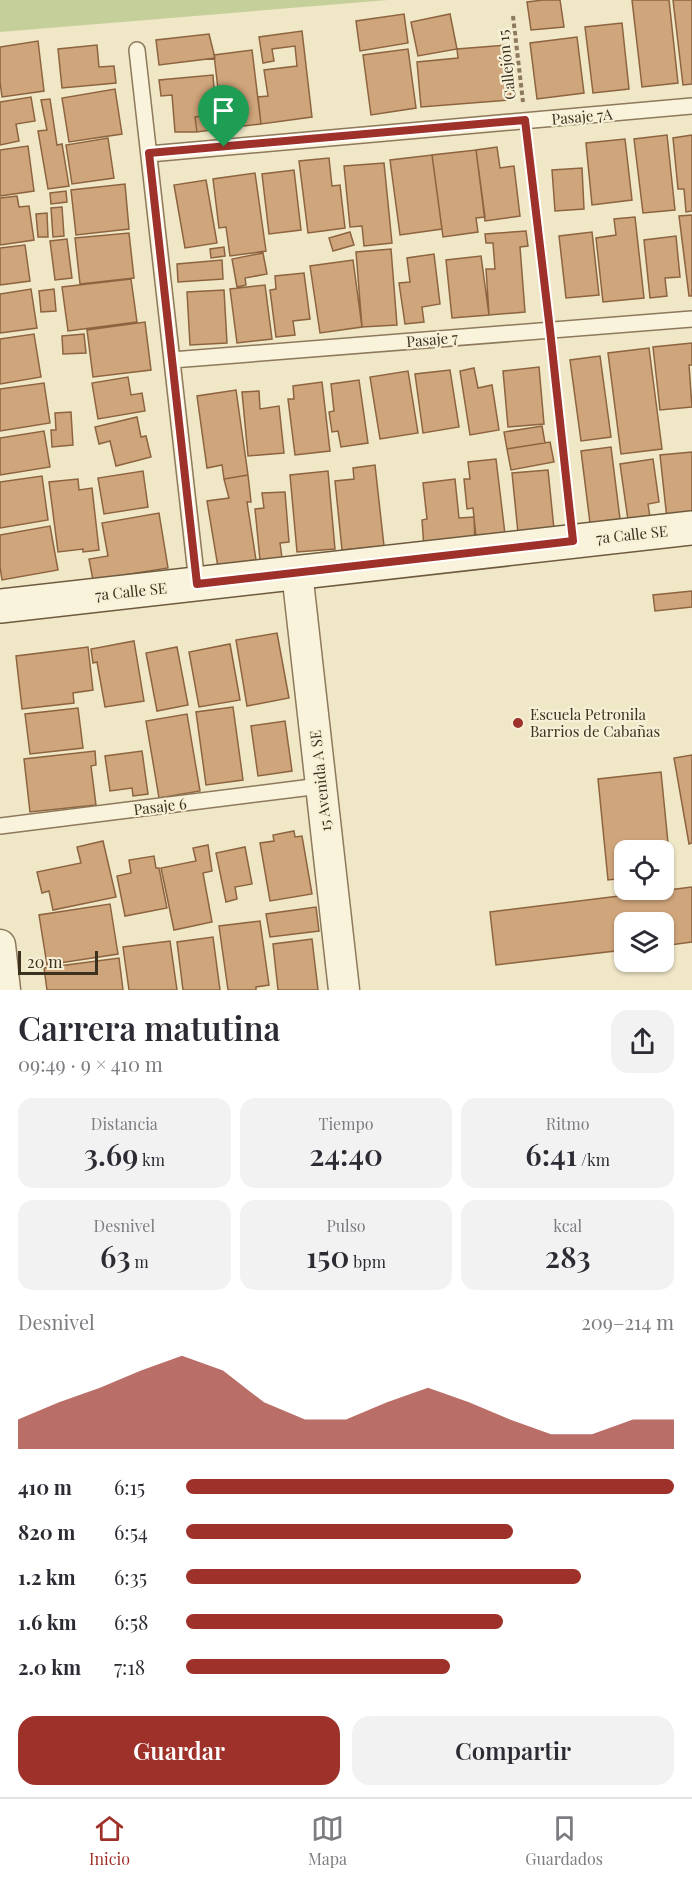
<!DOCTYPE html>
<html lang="es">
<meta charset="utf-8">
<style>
:root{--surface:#fff;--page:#f2f2f3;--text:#2b2b33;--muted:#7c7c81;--line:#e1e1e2;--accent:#9e3129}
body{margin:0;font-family:"Playfair Display",serif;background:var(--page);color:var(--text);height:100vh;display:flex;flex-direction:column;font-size:22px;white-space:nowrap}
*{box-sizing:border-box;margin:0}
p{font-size:20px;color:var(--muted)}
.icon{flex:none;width:33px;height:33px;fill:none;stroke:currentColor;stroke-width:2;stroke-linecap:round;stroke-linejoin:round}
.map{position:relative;height:990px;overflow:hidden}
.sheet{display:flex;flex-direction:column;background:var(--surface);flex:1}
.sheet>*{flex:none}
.fabs{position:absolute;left:614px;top:840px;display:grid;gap:12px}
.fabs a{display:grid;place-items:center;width:60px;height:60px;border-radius:12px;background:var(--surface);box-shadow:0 2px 4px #0004;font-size:30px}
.scale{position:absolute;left:18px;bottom:15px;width:80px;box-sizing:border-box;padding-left:6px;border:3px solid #3c301f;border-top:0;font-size:16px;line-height:21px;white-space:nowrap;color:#3c301f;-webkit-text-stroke:4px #f7f0d7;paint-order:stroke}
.pin{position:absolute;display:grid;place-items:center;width:51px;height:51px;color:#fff;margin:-62px -26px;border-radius:50% 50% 50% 0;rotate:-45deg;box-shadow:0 0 6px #0007}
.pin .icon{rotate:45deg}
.round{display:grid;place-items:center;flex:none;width:63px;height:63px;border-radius:18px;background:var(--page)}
.overview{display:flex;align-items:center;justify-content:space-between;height:102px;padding:0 18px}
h1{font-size:33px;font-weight:600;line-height:45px}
.stats{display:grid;grid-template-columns:repeat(3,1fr);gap:9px;height:102px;padding:6px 18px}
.stats div{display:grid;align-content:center;border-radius:15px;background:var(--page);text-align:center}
.stats b{font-size:30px;font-weight:600}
.stats small{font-size:16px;font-weight:400}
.stats p{font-size:16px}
.chart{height:168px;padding:12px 18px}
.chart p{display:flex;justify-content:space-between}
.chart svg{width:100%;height:108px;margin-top:6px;fill:var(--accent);opacity:.7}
.cta{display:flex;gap:12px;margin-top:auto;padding:12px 18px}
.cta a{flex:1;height:69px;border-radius:18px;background:var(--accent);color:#fff;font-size:24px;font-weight:600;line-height:69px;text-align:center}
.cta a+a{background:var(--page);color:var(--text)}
ul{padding:0 18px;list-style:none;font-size:20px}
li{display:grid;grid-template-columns:96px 72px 1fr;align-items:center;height:45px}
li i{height:15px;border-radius:8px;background:var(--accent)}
.tab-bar{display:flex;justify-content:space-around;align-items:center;height:84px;border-top:2px solid var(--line);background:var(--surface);font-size:16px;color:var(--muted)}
.tab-bar a{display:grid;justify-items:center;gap:3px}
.tab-bar .current{color:var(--accent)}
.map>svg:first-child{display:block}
</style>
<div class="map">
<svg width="692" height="990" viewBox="0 0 692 990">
<rect width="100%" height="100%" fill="#f0e7c7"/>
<!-- green -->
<path fill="#c5cf9a" d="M0,0H388L0,32Z"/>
<!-- building -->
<path fill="#cfa57b" stroke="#8d6440" stroke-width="1.5" d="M543,0H560L564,27L531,30L527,2Z
M632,0H669L678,83L642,87Z
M673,0H692V84L683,85Z
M404,14L408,43L360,51L356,21Z
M450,14L457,49L418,56L411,22Z
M622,23L629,89L593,93L585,27Z
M302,31L312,117L261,124L258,97L268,96L264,70L297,66L295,46L272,49L274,61L263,63L259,37Z
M209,34L215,58L159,65L156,40Z
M577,37L584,93L537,99L530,43Z
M38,41L44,91L2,97L0,82V47Z
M97,45L99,67L114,66L116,83L62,88L58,49Z
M507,45L511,100L421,107L417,62L458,58L457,49Z
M408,49L416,108L371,115L363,55Z
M252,50L261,124L218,129L216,106H220L214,55Z
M213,75L216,115L195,117L197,132H175L172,95L161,96L159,80Z
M115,89L122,134L69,142L62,98Z
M31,97L35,121L16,124L19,141L0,145V102Z
M50,99L57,145L62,144L69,186L48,189L38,131L47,130L41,100Z
M216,115L218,129L197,132L195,117Z
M667,135L675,210L643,213L634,139Z
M692,135V211L686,212L684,189H678L673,138Z
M108,138L114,178L72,184L66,145Z
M625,139L632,200L592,205L586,143Z
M28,146L34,191L0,196V150Z
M497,147L500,168L514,166L520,216L485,221L476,150Z
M476,150L485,217L476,218L478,232L443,237L432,155Z
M432,155L442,229L400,235L390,160Z
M329,158L332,186L340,185L345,228L308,233L299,161Z
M384,163L392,243L364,246L362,226L350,227L344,166Z
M582,168L584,209L555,211L552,170Z
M294,170L301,230L269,234L262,174Z
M255,173L266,251L230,256L226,227L219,228L213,179Z
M206,180L217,243L185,248L174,185Z
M125,184L129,229L76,235L71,190Z
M66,191L67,202L51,204L50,193Z
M17,196L19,207L29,206L34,240L0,245V198Z
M62,207L64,236L53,237L51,208Z
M47,213L48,237H38L36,214Z
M692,215V296H689L679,216Z
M635,217L644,298L603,302L596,238L616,235L614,219Z
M526,231L528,246L520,247L525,312L489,315L486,269H495L493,243H486L485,234Z
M350,232L354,245L333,251L329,238Z
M592,232L599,295L566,298L559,236Z
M129,233L134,278L80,284L75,238Z
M676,236L680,277L665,278L667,296L650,298L644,240Z
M67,239L72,278L55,280L50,241Z
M25,245L30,281L0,285V248Z
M224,247L225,256L211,258L210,249Z
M391,249L397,325L362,327L356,252Z
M263,253L267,274L245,278L246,285L237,287L232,259Z
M434,254L440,304L422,307L424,322L405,324L399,283L410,282L407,258Z
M481,256L489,315L452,318L446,260Z
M222,260L223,279L178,282L177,264Z
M353,260L362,327L320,333L310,266Z
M304,273L310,319L293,321L295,335L276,337L270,290L276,289L275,276Z
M131,279L137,322L68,331L62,287Z
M265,285L272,339L237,343L230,289Z
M31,289L37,328L0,333V294Z
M54,289L56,311L41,312L39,291Z
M224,290L227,343L190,345L187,292Z
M145,322L151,370L93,377L87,330Z
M34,334L41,377L0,384V339Z
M84,334L86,353L63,354L62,336Z
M692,343V365H689L692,407L660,410L653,347Z
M649,348L662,449L621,454L608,353Z
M600,356L611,437L581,441L570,360Z
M539,367L544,424L508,427L503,371Z
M474,368L478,388L492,385L499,430L470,435L460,371Z
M450,370L459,427L423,433L415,374Z
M408,371L418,433L380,439L370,377Z
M128,377L131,395L142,393L145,411L98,419L92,383Z
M359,380L368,443L341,447L338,431L332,432L329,412L334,411L331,384Z
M322,382L330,451L295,455L288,399H294L293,386Z
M44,383L50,423L0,431V389Z
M236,390L248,475L224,479L222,465L207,468L197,396Z
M259,391L260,409L279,406L284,453L248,456L242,392Z
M71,412L73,445L52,447L51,430H56L55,413Z
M137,417L141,437L146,436L151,457L116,466L110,441L99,444L95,427Z
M542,426L545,443L507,449L504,432Z
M44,431L50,467L0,475V438Z
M550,442L554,462L511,470L507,449Z
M611,447L620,519L590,523L581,451Z
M692,452V516L667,519L660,455Z
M496,459L505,534L476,537L473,508L467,509L464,479H470L468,462Z
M653,459L659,502L648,504L650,517L628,520L620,464Z
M375,465L384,546L342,550L335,481L354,479L353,468Z
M548,470L554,529L518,533L512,473Z
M143,471L148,507L104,514L98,478Z
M328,471L335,549L297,552L290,475Z
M248,475L251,502H247L256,560L218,567L207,501L229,498L224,479Z
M42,476L48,520L0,528V482Z
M78,479L79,490L92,488L99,550L83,552V549L58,552L49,482Z
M455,479L459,518L474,517L475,543L424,548L422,520L427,519L423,483Z
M285,492L289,542L280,543L282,558L260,560L255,509L264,508L262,493Z
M159,513L168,568L93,580L89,559L108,556L102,523Z
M50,526L58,570L2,580L0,567V535Z
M692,591V607L655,611L653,595Z
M277,633L289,698L247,706L236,640Z
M134,641L144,701L105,707L97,662L93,663L91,649Z
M230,644L240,700L199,707L189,652Z
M88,647L93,690L73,693L74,703L22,709L16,656Z
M177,647L188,705L157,711L146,653Z
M233,707L243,780L206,785L196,712Z
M78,708L83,748L30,754L25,714Z
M187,714L200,791L159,798L146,721Z
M285,721L292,771L258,776L251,726Z
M95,751L96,765L91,766L96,805L30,812L24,759Z
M142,751L148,794L133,796L132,788L110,791L105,756Z
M692,755V843L689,844L674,758Z
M661,772L671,873L663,874V850H624V878L608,880L598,779Z
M294,831L295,837L302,836L312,894L270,901L260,843L274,841L273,835Z
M103,841L116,897L53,910L49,891L42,893L37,872L81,863L77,847Z
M208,845L212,871L203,873L212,922L174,930L161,868L196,861L193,848Z
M245,847L252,884L235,887L237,899L226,902L216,853Z
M154,856L156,868H159L167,908L125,916L117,876L131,873L129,860Z
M692,887V942L663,946V922H624V950L496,965L490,912Z
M110,904L118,954L47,965L39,915Z
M316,907L319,931L270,937L266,914Z
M260,921L269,985L256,987V990H228L219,926Z
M213,937L220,990H183L177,942Z
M312,939L318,990H278L273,944Z
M170,941L177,990H129L123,947Z
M119,958L123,990H47L44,968Z"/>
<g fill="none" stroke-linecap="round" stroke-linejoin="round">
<!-- service casing -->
<g stroke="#8d795b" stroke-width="18">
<path id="service" d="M137,50L197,583
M149,154L692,106
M172,360L692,319
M0,826L320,786"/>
</g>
<!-- minor casing -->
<g stroke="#8d795b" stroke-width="33">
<path id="minor" d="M297,572L344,990
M0,945L5,990"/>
</g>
<!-- secondary casing -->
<g stroke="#6e5a3e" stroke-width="36">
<path id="secondary" d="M0,606L692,528"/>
</g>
<!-- path -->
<path stroke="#8d795b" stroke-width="4" stroke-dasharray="4.5 3" stroke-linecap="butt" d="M513,16L523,102
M527,139L548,311
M553,351L570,513"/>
<!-- service -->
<use href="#service" stroke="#faf3db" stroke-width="15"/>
<!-- minor -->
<use href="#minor" stroke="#faf3db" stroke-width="30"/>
<!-- secondary -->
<use href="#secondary" stroke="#faf3db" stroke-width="33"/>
</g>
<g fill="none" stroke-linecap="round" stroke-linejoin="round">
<!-- route casing -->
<g stroke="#fff" stroke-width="12">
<path id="route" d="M525,120L550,330L573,541L197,584L149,153Z"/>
</g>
<!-- route -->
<use href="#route" stroke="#9e3129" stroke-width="8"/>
</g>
<!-- markers -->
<circle fill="#9e3129" stroke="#f7f0d7" stroke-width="2" cx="518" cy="723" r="6"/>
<g text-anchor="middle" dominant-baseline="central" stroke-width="4.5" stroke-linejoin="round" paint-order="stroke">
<!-- street labels -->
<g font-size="15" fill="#3c301f" stroke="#f7f0d7">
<text transform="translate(506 65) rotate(-96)">Callejón 15</text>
<text transform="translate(582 116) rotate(-5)">Pasaje 7A</text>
<text transform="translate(432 339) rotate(-5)">Pasaje 7</text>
<text transform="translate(632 534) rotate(-6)">7a Calle SE</text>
<text transform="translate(131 591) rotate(-6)">7a Calle SE</text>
<text transform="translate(320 781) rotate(-96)">15 Avenida A SE</text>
<text transform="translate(160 806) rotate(-7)">Pasaje 6</text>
</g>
<!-- poi labels -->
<g font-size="15" fill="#3c301f" stroke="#f7f0d7" text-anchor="start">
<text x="530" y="714">Escuela Petronila<tspan x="530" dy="17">Barrios de Cabañas</tspan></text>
</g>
</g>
</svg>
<div class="fabs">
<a><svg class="icon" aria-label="locate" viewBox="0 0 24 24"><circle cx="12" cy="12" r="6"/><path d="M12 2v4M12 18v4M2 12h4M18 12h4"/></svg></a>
<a><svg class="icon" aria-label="layers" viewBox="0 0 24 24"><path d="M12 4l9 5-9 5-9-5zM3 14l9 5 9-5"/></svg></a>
</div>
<div class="scale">20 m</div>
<div class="pin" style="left:224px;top:147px;background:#1e9e55"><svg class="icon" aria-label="arrive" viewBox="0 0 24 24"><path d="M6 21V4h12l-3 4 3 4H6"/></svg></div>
</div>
<section class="sheet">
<div class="overview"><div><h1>Carrera matutina</h1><p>09:49 · 9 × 410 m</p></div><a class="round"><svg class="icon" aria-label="share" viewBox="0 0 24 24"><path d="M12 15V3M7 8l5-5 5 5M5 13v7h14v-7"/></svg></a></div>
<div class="stats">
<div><p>Distancia</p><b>3.69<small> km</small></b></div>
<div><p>Tiempo</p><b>24:40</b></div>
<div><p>Ritmo</p><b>6:41<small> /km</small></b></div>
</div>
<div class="stats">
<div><p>Desnivel</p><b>63<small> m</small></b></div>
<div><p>Pulso</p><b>150<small> bpm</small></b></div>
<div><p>kcal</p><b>283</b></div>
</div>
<div class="chart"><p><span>Desnivel</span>209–214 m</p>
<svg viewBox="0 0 160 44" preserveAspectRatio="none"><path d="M0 44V32L10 25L20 19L30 12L40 6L50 12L60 25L70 32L80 32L90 25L100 19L110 25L120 32L130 38L140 38L150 32L160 32V44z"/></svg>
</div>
<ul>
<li><b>410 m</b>6:15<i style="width:100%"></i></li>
<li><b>820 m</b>6:54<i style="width:67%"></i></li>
<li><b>1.2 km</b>6:35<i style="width:81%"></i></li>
<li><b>1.6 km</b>6:58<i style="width:65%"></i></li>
<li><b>2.0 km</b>7:18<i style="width:54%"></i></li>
</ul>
<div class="cta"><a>Guardar</a><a>Compartir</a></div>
</section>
<nav class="tab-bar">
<a class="current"><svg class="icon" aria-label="home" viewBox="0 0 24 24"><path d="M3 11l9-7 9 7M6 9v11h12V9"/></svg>Inicio</a>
<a><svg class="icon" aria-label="map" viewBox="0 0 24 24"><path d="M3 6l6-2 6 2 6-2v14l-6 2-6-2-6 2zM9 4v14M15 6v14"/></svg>Mapa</a>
<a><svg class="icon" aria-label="saved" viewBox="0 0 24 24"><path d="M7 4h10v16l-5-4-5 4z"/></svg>Guardados</a>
</nav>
